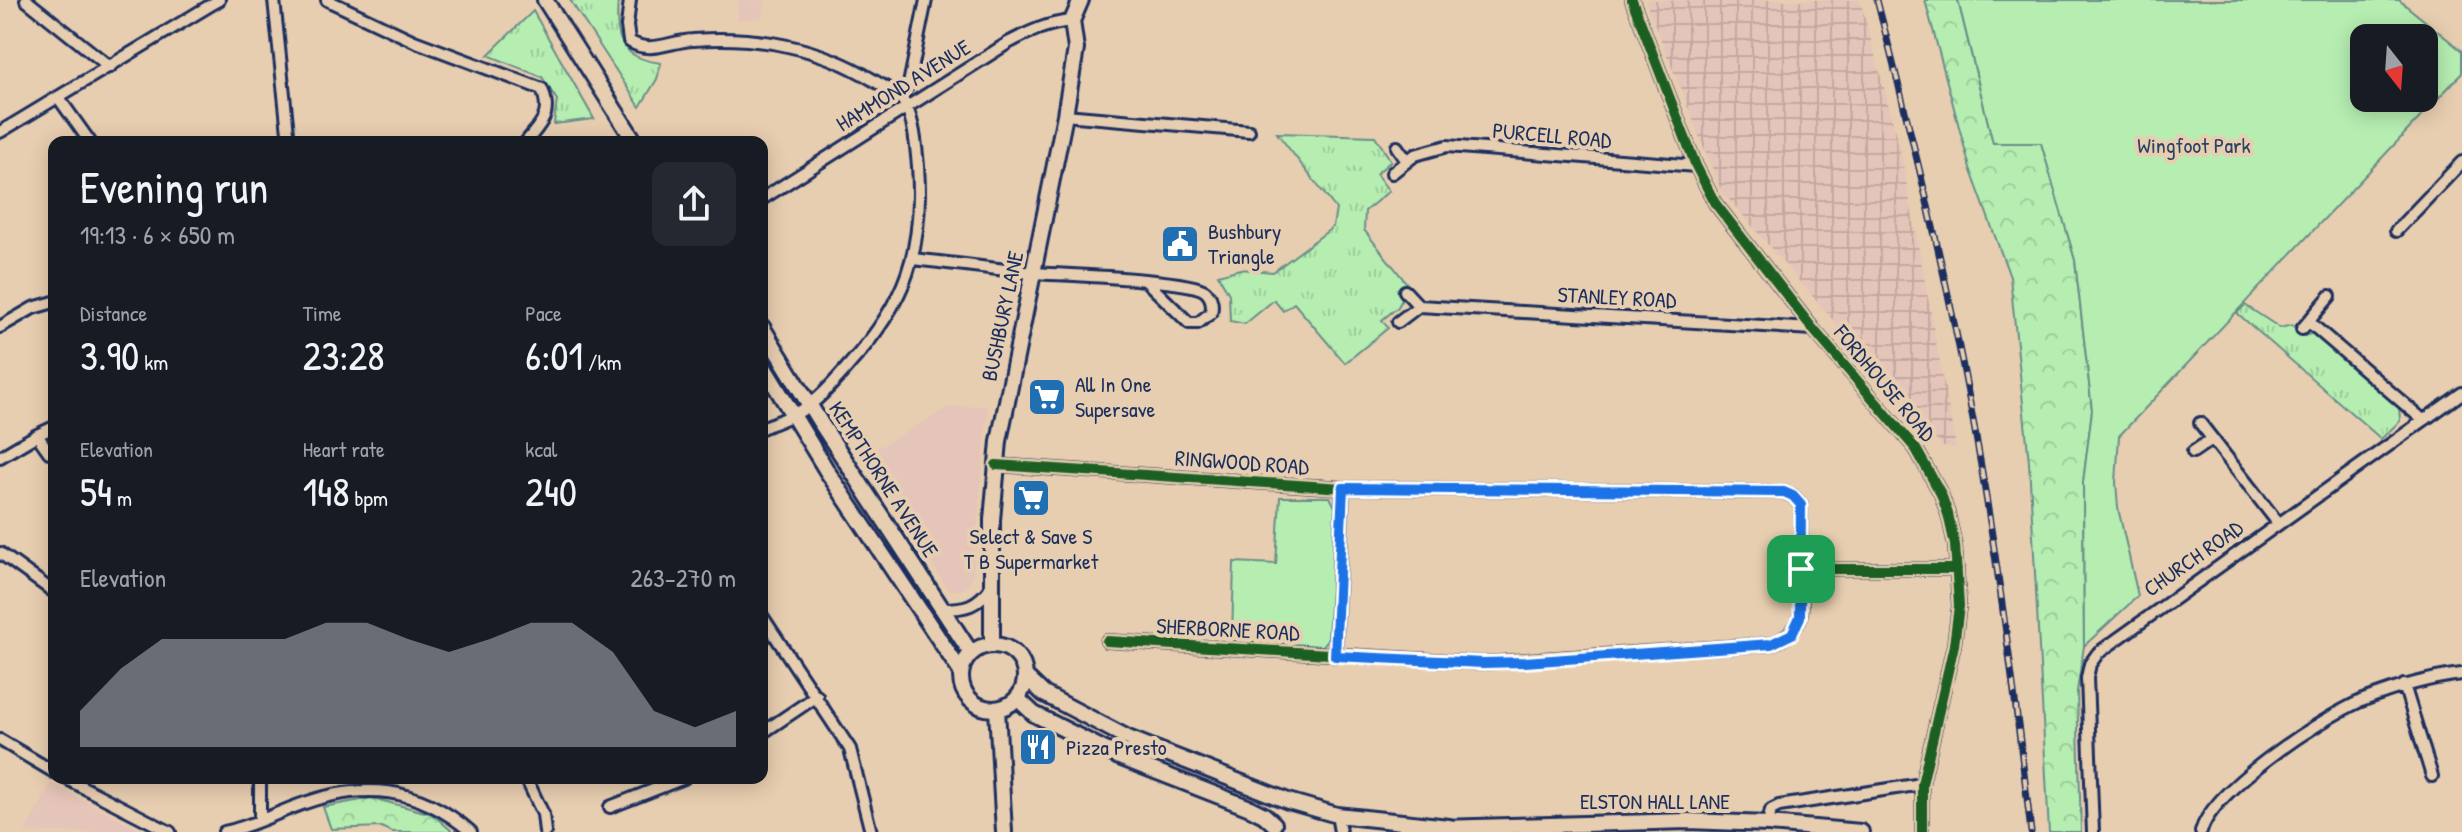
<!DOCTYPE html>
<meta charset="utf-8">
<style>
:root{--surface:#171b24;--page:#242831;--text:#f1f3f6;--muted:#9ea1a6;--accent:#8c9099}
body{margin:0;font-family:"Patrick Hand",sans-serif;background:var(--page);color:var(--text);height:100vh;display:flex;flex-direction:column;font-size:30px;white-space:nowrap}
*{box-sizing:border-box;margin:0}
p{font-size:26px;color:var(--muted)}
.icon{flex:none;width:44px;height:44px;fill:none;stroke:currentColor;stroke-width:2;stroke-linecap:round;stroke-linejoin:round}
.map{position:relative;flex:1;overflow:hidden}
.drawer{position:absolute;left:48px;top:136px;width:720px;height:648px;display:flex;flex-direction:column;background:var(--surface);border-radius:16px;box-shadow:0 4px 20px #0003}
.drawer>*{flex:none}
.needle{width:52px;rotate:163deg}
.controls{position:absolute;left:2350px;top:24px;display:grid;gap:16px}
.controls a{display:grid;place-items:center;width:88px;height:88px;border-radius:16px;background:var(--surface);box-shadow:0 4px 20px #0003;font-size:40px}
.pin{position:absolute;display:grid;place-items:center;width:68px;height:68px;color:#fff;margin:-34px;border-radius:16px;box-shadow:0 4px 12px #0006}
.round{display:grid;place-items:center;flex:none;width:84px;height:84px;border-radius:16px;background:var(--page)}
.overview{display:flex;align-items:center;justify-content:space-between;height:136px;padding:0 32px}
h1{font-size:44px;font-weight:600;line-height:60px}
.figures{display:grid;grid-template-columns:repeat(3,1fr);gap:12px;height:136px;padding:8px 32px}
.figures div{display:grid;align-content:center}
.figures b{font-size:40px;font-weight:600}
.figures small{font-size:22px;font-weight:400}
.figures p{font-size:22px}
.chart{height:224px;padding:16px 32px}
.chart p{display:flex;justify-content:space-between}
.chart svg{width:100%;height:144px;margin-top:8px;fill:var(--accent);opacity:.7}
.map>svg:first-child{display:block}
</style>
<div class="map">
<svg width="2462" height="832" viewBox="0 0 2462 832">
<defs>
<pattern id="industrial-grid" width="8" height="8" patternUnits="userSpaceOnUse" patternTransform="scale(2)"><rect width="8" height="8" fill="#e5c4b9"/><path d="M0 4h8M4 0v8" fill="none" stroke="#c4a9a1"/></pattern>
<pattern id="grass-tufts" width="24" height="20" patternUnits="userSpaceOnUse" patternTransform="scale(2)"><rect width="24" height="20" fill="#b6eeb1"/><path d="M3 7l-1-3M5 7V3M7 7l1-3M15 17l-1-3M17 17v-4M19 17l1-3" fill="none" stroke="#9ccc9b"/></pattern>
<pattern id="forest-crowns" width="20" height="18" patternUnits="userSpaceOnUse" patternTransform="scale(2)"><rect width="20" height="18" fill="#b6eeb1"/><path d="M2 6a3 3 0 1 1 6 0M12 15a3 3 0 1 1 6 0" fill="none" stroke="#9ccc9b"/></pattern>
</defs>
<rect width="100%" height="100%" fill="#e8ceb0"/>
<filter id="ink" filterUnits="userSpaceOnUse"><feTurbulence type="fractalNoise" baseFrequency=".0125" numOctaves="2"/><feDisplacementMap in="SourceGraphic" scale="16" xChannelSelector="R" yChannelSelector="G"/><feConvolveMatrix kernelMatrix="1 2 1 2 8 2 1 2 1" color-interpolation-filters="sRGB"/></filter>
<g filter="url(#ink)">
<!-- built -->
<path fill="#e5c4b9" d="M738,0H765L762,17L738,20Z
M988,405L973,574L968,586L961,590H948L864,456L948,408Z
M51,784L145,832H25Z"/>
<!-- industrial -->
<path fill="url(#industrial-grid)" d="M1645,0H1860L1899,143L1956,448L1942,447L1721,190Z"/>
<!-- grass -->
<path fill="url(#grass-tufts)" stroke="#688e88" stroke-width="2" d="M570,0H618C615,38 619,58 661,63L657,79L640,107Z
M533,11L594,119L554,124L557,100L542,77L488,55Z
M1277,133L1375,136L1391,161L1376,174L1389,191L1365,211L1364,230L1409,286L1398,307L1382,320L1388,328L1345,363L1294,303L1283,311L1274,300L1245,324L1230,321L1229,294L1218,275L1240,269L1273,272L1333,227L1336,209Z
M2245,305L2280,328L2292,325L2304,336L2314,333L2392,399L2399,406L2400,421L2381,439L2237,313Z"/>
<!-- forest -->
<path fill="url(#forest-crowns)" stroke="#688e88" stroke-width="2" d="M1925,0H1958L1993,143L2041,142L2075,260L2092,410L2083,483L2084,646L2077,691L2081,832H2049L2029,462L2010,277L1970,168Z
M372,798L432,814L453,832H392L381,827L331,829L323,807Z"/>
<!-- park -->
<path fill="#b6eeb1" stroke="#688e88" stroke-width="2" fill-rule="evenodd" d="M1958,0H2399L2462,51V73L2119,436L2116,482L2118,508L2138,596L2084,646L2083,483L2092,410L2075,260L2041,143H1993ZM2364,38H2424V98H2364Z
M1280,497H1330L1336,509L1328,639L1323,646L1232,640L1234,562L1276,564Z"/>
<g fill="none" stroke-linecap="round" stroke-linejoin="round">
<!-- street casing -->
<g stroke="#1b2f5e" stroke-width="16">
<path id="street" d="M26,0L110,67
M274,0L289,142
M327,0L414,41L542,89C552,115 542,122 526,142
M630,0L627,26L629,41C650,55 670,41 693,40C755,35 820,47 873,80C881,85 892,90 899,96C914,111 916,146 918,166C924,251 906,302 849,365C838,378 825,393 811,404C798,415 778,421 762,428
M1632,0L1696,166L1715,203L1813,329L1916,449L1941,494L1948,514L1955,545L1959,606L1954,645L1922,784V832
M58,97L90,142
M899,97L909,84L926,0
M1065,115L1249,131
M0,132L219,0
M1397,147L1407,161
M1392,173L1415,155L1447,146L1696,166
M762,199L1008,43C1029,32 1048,23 1072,21
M2396,231L2462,162
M912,259C953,263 993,269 1034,273C1062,275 1190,279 1205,291C1212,297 1213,305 1211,313L1198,323H1189L1146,281
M1419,306L1813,329
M1398,322L1419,306L1405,291
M2309,322L2423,420
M0,327L33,308L54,302
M2302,329L2330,296
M2200,423L2278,523
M37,435L54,427
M2193,452L2212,439
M0,457L37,435L49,452
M996,465L1343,488L1784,492L1793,496L1801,505V569
M0,553L54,592
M942,609C966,609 977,606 991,587
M762,616L850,749L871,832
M1107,641L1483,663L1771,644C1810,630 1801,604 1801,569H1957
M1335,656L1343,488
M2404,685L2432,776
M762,733L817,696
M0,740L54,772
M65,778L170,832
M260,778V820
M526,778L543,814L545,832
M610,807L684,778
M1337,815L1340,832
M1768,824L1771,810L1779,806L1922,784
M224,832C250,827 274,814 299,805C363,781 418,786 471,832
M2093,832L2087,678L2090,664L2098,653L2462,393
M2201,832C2211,790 2322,718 2361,701C2394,688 2427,678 2462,674"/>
</g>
<!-- secondary casing -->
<g stroke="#1b2f5e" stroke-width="20">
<path id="secondary" d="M545,0L635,142
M762,327L820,422L971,653
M762,364L827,471L961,672
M961 677a32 32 0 1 1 64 0a32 32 0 1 1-64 0Z
M992,645V520L999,441L1065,115L1076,49L1072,21L1081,0
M1025,676L1044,694L1128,738L1288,801L1337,815L1449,827
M1017,698L1034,714L1119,757L1250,808L1264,815L1274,824
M997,709L1004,832
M1442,828L1688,821L1768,824L1861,832"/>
</g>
<!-- street -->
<use href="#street" stroke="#e8ceb0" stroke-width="10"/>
<!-- secondary -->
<use href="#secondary" stroke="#e8ceb0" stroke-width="14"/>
<!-- rail casing -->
<g stroke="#1b2f5e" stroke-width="7">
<path id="rail" d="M1877,0C1917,156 1956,313 1982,472C2002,592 2017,712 2031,832"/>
</g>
<!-- rail -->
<use href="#rail" stroke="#e8ceb0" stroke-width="4" stroke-dasharray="12" stroke-linecap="butt"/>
<!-- cycleway casing -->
<g stroke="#e8ceb0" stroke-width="15">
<path id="cycleway" d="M1632,0L1696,166L1715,203L1813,329L1916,449L1941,494L1948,514L1955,545L1959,606L1954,645L1922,784V832
M996,465L1343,488L1784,492L1793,496L1801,505V569
M1107,641L1483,663L1771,644C1810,630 1801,604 1801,569H1957"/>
</g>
<!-- cycleway -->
<use href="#cycleway" stroke="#1b5e20" stroke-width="10"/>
</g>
</g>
<g fill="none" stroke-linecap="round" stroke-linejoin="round" filter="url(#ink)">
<!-- route casing -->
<g stroke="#fff" stroke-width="16">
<path id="route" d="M1343,488L1784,492L1793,496L1801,505L1800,617L1792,634L1771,644L1525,662L1483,663L1335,656Z"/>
</g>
<!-- route -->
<use href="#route" stroke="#1a73e8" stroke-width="10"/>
</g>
<!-- icons -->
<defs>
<g id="civic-square" transform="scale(2)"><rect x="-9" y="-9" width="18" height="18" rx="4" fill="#1f6fb2" stroke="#e8ceb0"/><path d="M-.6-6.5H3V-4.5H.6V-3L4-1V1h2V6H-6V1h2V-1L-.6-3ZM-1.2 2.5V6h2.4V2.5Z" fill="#fff"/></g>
<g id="supermarket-square" transform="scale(2)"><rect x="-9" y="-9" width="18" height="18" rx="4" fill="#1f6fb2" stroke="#e8ceb0"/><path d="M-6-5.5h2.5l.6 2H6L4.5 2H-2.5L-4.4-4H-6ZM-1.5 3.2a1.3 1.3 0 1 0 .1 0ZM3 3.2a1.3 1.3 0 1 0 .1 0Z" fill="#fff"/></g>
<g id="restaurant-square" transform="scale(2)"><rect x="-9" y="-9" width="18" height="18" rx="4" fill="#1f6fb2" stroke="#e8ceb0"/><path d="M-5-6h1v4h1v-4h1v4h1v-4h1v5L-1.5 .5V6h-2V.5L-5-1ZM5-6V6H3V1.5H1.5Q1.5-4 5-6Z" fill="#fff"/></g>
</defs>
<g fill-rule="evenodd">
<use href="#civic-square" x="1180" y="244"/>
<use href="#supermarket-square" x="1047" y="397"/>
<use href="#supermarket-square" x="1031" y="498"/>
<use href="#restaurant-square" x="1038" y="747"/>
</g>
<g text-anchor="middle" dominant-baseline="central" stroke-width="8" stroke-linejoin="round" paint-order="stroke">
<!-- street labels -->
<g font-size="22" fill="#1b2f5e" stroke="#e8ceb0">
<text transform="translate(903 85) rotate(-32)">HAMMOND AVENUE</text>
<text transform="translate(1552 135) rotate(5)">PURCELL ROAD</text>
<text transform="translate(1617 297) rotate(3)">STANLEY ROAD</text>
<text transform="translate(1002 316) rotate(-78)">BUSHBURY LANE</text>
<text transform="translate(1885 383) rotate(50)">FORDHOUSE ROAD</text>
<text transform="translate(1242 462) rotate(4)">RINGWOOD ROAD</text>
<text transform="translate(884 479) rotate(57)">KEMPTHORNE AVENUE</text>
<text transform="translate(2193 558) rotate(-35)">CHURCH ROAD</text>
<text transform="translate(1228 629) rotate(3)">SHERBORNE ROAD</text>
<text x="1655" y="801">ELSTON HALL LANE</text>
</g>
<!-- park labels -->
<g font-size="22" fill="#2a4266" stroke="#e8ceb0">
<text x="2194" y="145">Wingfoot Park</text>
</g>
<!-- poi labels -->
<g font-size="22" fill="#1b2f5e" stroke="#e8ceb0" text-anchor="start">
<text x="1208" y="231">Bushbury<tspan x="1208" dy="25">Triangle</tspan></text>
<text x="1075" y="384">All In One<tspan x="1075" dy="25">Supersave</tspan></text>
<text x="1031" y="536" text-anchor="middle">Select &amp; Save S<tspan x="1031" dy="25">T B Supermarket</tspan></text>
<text x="1066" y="747">Pizza Presto</text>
</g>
</g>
</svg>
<div class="controls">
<a><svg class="needle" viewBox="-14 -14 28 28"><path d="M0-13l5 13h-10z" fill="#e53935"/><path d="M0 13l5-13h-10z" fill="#9ea1a6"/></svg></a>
</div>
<div class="pin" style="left:1801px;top:569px;background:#1e9e55"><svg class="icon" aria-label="arrive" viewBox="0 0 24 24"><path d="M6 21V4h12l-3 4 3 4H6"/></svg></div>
<section class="drawer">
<div class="overview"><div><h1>Evening run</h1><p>19:13 · 6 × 650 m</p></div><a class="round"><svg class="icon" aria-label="share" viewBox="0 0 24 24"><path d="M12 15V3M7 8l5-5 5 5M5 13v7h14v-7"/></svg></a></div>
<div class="figures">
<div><p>Distance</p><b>3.90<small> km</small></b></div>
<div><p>Time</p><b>23:28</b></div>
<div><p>Pace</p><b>6:01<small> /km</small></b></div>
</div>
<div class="figures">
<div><p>Elevation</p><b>54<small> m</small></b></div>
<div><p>Heart rate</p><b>148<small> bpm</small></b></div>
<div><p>kcal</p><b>240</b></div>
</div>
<div class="chart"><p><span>Elevation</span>263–270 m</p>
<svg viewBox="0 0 160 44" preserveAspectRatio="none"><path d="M0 44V33L10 20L20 11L30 11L40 11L50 11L60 6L70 6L80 11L90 15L100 11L110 6L120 6L130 15L140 33L150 38L160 33V44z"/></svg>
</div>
</section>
</div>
